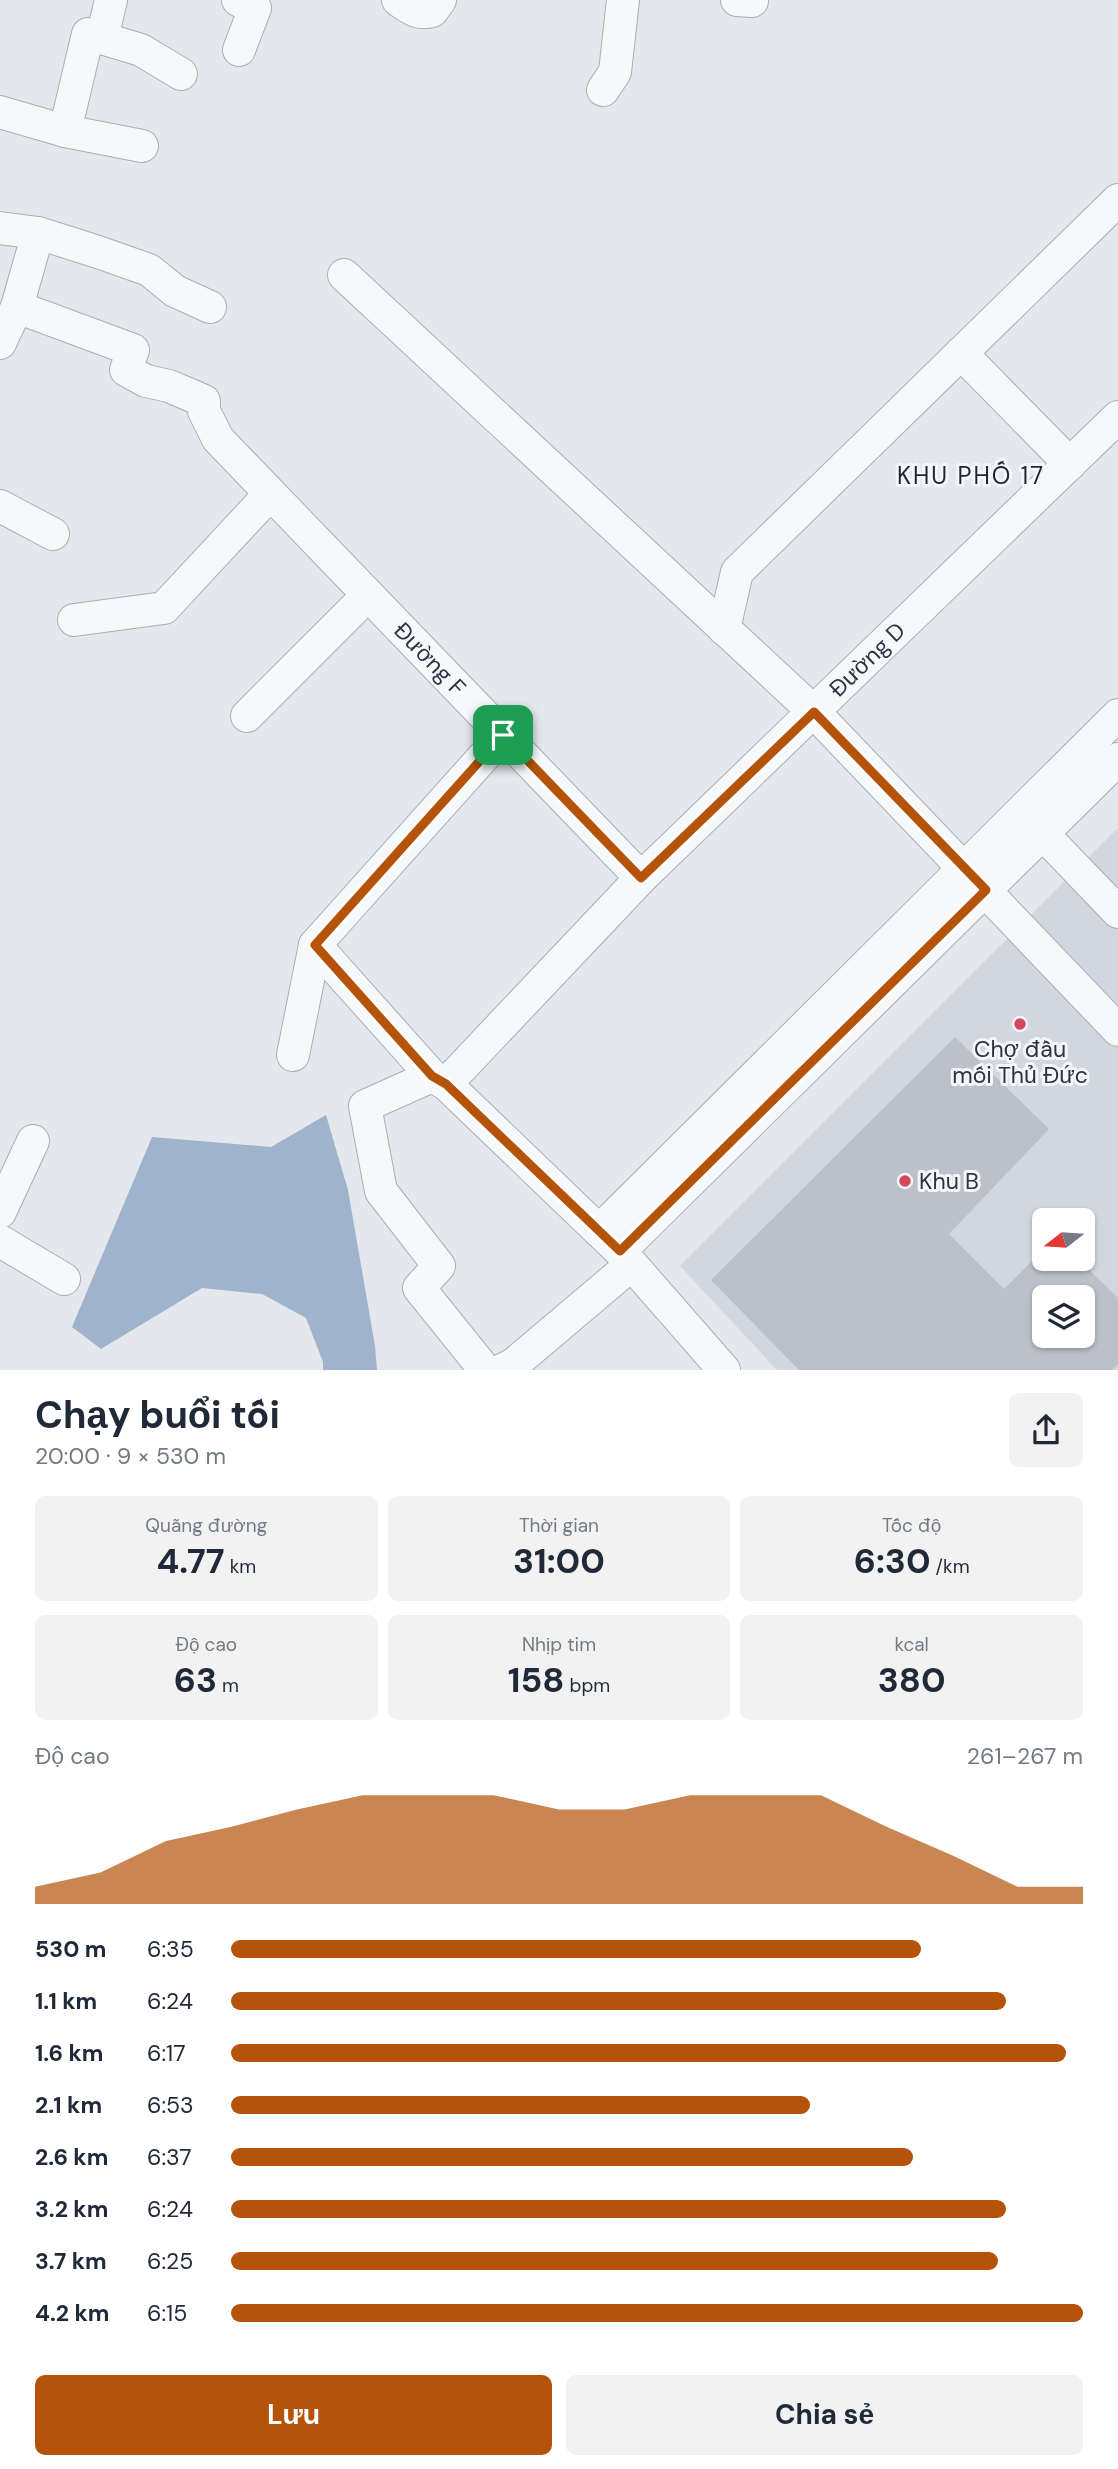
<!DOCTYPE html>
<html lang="vi">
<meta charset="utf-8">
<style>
:root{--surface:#fff;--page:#f2f2f3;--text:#1f2937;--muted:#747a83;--accent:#b45309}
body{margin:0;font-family:"DM Sans",sans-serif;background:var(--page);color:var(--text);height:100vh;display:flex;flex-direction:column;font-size:26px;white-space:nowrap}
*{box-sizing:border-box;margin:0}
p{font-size:23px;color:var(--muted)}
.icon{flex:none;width:38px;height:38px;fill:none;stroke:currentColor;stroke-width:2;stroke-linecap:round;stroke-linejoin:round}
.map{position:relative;height:1370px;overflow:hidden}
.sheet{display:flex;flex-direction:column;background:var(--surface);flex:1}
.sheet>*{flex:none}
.needle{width:46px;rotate:253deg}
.tools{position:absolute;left:1032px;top:1208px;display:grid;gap:14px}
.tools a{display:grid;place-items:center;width:63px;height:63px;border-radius:10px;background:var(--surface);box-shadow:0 2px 5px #0004;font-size:35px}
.pin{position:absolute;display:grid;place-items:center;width:60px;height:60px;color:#fff;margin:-30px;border-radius:14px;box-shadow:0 4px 10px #0006}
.round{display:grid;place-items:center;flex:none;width:74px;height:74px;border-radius:10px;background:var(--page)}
.head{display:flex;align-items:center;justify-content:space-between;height:119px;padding:0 35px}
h1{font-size:38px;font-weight:700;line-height:52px}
.metrics{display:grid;grid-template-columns:repeat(3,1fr);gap:10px;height:119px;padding:7px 35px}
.metrics div{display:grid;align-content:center;border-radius:10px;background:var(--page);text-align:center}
.metrics b{font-size:35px;font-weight:700}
.metrics small{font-size:19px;font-weight:400}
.metrics p{font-size:19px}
.chart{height:196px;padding:14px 35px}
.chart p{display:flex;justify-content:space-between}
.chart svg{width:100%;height:126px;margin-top:7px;fill:var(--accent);opacity:.7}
.primary-button{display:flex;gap:14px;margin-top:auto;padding:14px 35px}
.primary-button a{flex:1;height:80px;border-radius:10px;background:var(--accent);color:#fff;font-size:28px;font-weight:700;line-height:80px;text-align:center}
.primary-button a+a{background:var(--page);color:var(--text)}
ul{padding:0 35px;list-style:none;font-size:23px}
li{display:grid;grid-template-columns:112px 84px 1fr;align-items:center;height:52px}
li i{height:18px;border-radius:9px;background:var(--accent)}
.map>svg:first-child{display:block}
</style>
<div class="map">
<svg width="1118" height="1370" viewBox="0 0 1118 1370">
<rect width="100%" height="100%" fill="#e4e7ec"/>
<!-- built -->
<path fill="#d2d6de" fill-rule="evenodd" d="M1118,828V1370H777L680,1266ZM1045,1220H1083V1258H1045ZM1045,1297H1083V1335H1045Z"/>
<!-- water -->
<path fill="#9fb4cc" d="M326,1115L348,1190L375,1346L377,1370H323V1362L306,1318L262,1294L202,1288L101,1349L72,1327L152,1137L271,1147Z"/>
<!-- building -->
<path fill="#bbc0ca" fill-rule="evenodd" d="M955,1037L1049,1129L949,1234L1004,1289L1045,1248V1258H1077L1118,1298V1364L1112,1370H799L711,1280ZM1045,1297H1083V1335H1045Z"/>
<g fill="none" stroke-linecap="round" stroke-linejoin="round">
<!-- minor casing -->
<g stroke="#a9aeb7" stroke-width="34">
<g id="minor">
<path d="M238,0L255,8L239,50"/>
<path d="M398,0C410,8 417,15 432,11L440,0"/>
<path d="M737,0L752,1"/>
<path d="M102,38L111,0"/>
<path d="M603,90L615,72L623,0"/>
<path d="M0,112L65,131L142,146"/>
<path d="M65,131L88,34L141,50L181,74"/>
<path d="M0,228L38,233L98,252L149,270L175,291L210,307"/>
<path d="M344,275L814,712L1118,1030"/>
<path id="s1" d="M17,307L133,350L126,370L146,381L169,386L204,401V411L218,439L641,878"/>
<path d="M0,343L17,307L38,233"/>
<path d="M961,353L1070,464"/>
<path d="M0,506L53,534"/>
<path d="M74,620L164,608L270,494"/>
<path d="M724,629L737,572L1118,200"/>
<path d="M247,716L368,595"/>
<path d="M1042,833L1118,912"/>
<path d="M315,945L432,1076L446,1084L620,1251L724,1370"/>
<path d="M293,1055L315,945L503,735"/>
<path d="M432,1076L365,1106L381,1191L439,1266L419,1288L485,1370"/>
<path id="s2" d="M446,1084L641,878L1118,417"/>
<path d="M0,1212L33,1141"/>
<path d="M599,1231L1118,715"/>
<path d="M0,1241L64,1279"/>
<path d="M620,1251L1118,759"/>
<path d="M502,1370L514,1364L631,1265"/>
</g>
</g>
<!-- minor -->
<use href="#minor" stroke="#f7f8fa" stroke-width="32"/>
</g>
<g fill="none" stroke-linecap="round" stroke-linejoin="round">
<!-- route casing -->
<g stroke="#fff" stroke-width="14">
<path id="route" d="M814,712L986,890L620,1251L446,1084L432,1076L315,945L503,735L641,878Z"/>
</g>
<!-- route -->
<use href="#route" stroke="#b45309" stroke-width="9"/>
</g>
<!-- markers -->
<g fill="#d1495b" stroke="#f4f6f9" stroke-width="2.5">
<circle cx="1020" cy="1024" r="7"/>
<circle cx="905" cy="1181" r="7"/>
</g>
<g text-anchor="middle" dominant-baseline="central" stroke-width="6" stroke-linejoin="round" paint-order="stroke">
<!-- street labels -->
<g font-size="23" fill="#2b3445" stroke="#f4f6f9">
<text stroke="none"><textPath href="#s1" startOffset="576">Đường F</textPath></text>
<text stroke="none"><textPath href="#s2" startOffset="598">Đường D</textPath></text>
</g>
<!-- poi labels -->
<g font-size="23" fill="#2b3445" stroke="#f4f6f9">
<text x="1020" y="1049">Chợ đầu<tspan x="1020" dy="26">mối Thủ Đức</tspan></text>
<text x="919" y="1181" text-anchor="start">Khu B</text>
</g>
<!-- neighbourhood labels -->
<g font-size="24" letter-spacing="2" fill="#1d2536" stroke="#f4f6f9">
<text x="971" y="475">KHU PHỐ 17</text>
</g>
</g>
</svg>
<div class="tools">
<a><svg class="needle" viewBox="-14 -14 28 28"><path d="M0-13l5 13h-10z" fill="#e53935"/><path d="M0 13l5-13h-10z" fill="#747a83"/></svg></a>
<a><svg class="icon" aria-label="layers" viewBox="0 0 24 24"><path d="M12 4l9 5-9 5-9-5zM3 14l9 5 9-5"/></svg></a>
</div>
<div class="pin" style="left:503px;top:735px;background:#1e9e55"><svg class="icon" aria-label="arrive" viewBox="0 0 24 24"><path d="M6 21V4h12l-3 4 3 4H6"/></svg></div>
</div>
<section class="sheet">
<div class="head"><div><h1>Chạy buổi tối</h1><p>20:00 · 9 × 530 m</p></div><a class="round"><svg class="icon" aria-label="share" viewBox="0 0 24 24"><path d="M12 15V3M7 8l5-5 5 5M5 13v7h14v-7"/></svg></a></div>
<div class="metrics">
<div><p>Quãng đường</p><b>4.77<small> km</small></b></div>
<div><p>Thời gian</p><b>31:00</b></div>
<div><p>Tốc độ</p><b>6:30<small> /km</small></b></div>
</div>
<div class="metrics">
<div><p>Độ cao</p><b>63<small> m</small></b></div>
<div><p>Nhịp tim</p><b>158<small> bpm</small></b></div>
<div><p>kcal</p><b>380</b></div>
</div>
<div class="chart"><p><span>Độ cao</span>261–267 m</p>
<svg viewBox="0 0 160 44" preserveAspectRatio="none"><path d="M0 44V38L10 33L20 22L30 17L40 11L50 6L60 6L70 6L80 11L90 11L100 6L110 6L120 6L130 17L140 27L150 38L160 38V44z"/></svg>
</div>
<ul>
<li><b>530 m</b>6:35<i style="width:81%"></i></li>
<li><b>1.1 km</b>6:24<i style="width:91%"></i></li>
<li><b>1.6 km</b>6:17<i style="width:98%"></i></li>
<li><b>2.1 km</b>6:53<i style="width:68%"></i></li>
<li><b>2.6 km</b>6:37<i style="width:80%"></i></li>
<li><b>3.2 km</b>6:24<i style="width:91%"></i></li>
<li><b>3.7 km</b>6:25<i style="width:90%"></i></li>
<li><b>4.2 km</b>6:15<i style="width:100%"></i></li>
</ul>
<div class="primary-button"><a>Lưu</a><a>Chia sẻ</a></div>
</section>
